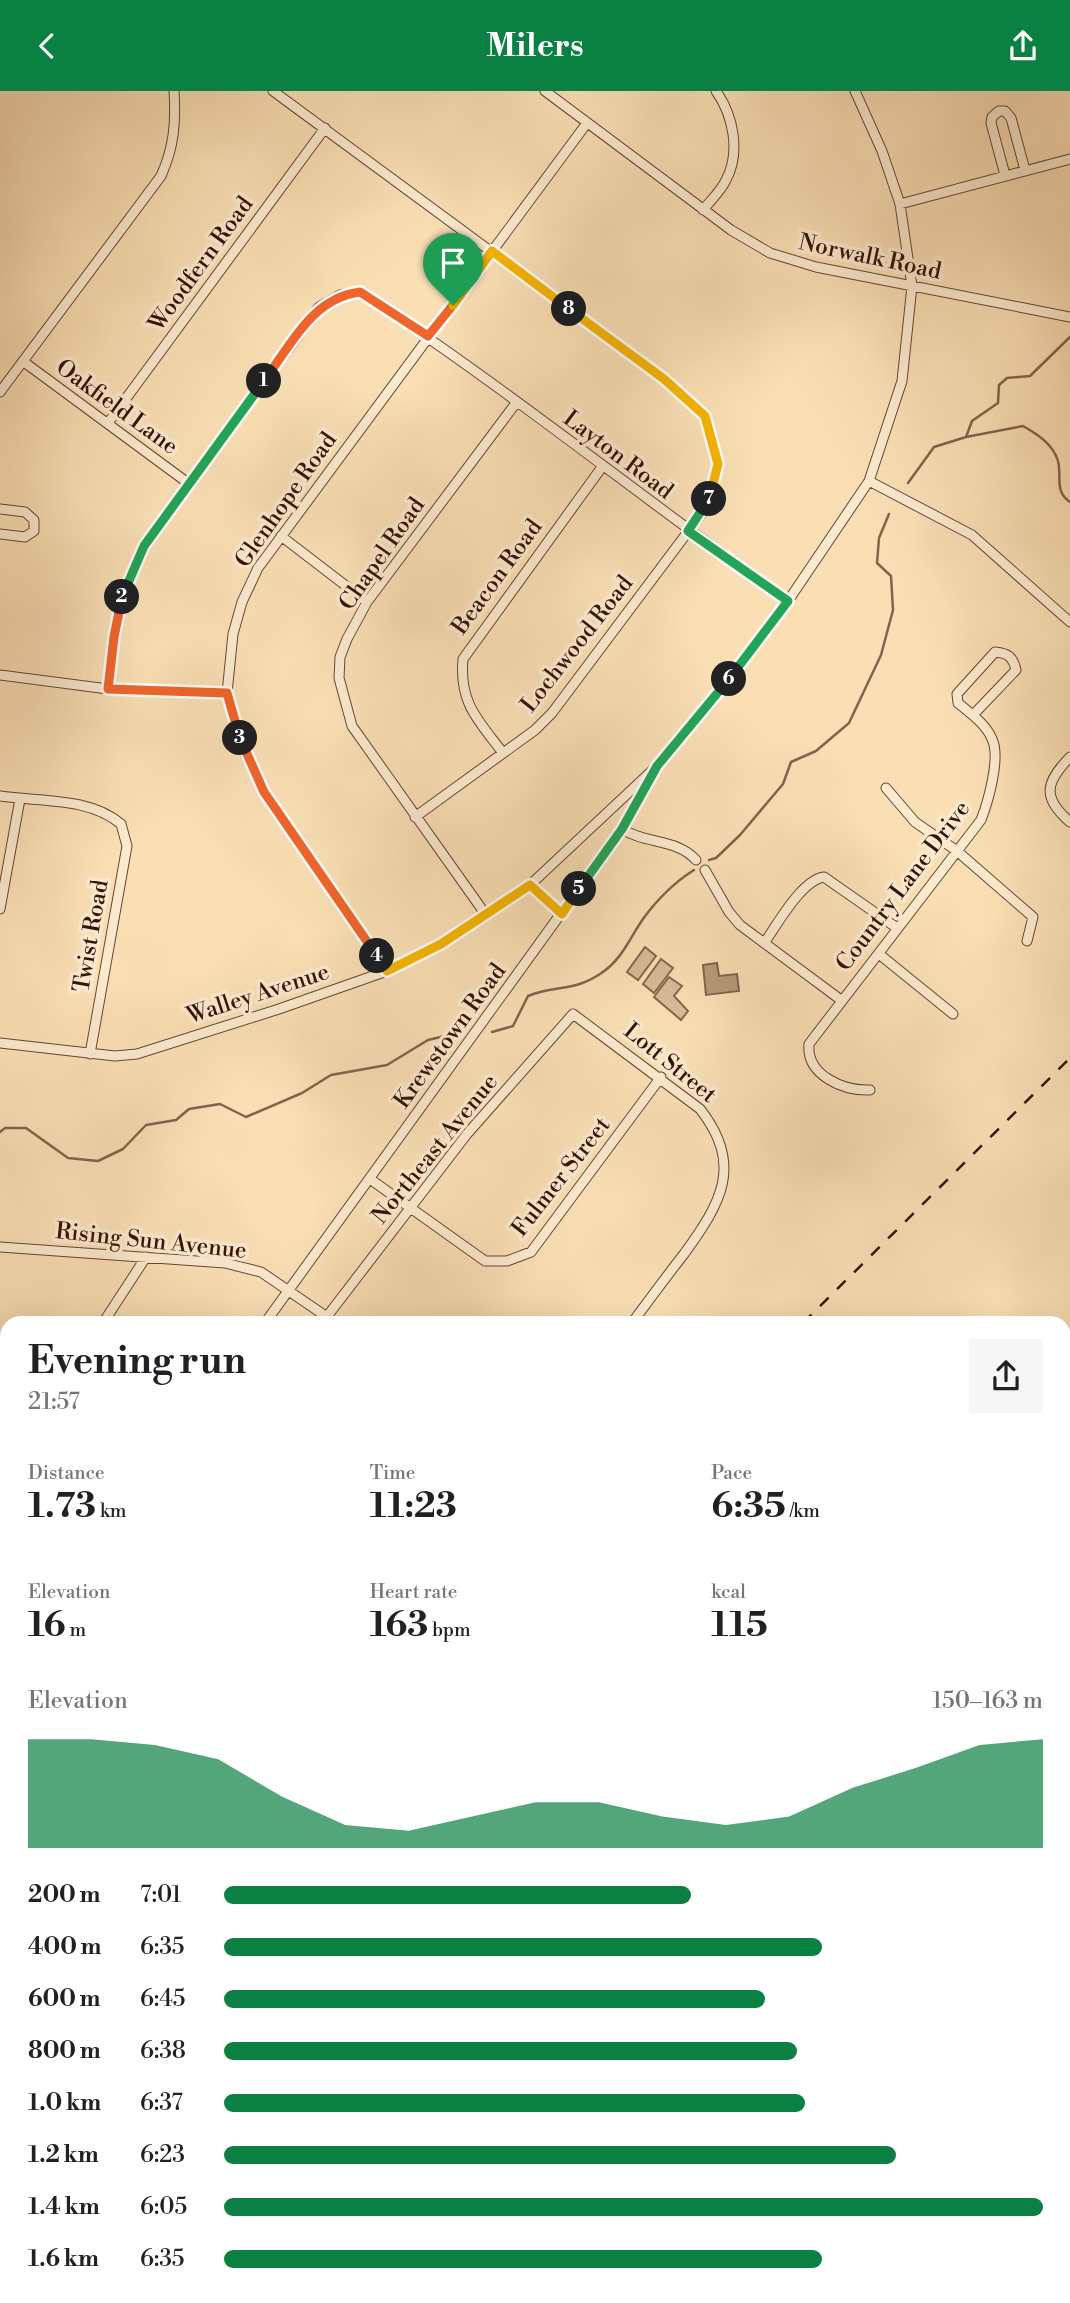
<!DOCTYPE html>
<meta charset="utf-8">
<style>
:root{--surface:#fff;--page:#f6f6f6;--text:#202124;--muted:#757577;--accent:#0b8043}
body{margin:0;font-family:"Libre Bodoni",serif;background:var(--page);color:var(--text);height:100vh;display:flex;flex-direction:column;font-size:26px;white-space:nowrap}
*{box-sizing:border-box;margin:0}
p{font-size:23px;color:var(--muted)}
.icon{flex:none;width:38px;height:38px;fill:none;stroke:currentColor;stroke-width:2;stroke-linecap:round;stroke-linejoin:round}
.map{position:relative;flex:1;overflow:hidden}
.panel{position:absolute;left:0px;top:1225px;width:1071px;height:987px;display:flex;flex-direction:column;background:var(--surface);border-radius:21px 21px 0 0;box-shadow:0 7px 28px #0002}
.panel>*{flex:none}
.pin{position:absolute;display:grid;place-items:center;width:60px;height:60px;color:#fff;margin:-72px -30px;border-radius:50% 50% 50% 0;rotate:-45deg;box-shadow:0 0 7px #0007}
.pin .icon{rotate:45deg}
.km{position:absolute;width:35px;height:35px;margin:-18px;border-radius:50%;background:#222;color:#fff;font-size:19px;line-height:35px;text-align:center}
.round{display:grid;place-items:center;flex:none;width:74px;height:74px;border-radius:0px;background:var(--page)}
.headline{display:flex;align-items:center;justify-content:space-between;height:119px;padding:0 28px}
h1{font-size:38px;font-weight:800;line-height:52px}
.metrics{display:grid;grid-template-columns:repeat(3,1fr);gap:10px;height:119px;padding:7px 28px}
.metrics div{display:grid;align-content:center}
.metrics b{font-size:35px;font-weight:800}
.metrics small{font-size:19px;font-weight:400}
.metrics p{font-size:19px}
.chart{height:196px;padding:14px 28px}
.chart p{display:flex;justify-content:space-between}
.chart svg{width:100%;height:126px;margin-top:7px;fill:var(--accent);opacity:.7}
ul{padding:0 28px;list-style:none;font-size:23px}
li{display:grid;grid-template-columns:112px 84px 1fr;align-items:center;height:52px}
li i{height:18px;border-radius:9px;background:var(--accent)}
header{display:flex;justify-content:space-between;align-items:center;height:91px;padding:0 28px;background:var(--accent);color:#fff;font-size:32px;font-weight:800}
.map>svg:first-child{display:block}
</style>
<header><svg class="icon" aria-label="back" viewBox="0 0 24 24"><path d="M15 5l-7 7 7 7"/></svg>Milers<svg class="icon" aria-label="share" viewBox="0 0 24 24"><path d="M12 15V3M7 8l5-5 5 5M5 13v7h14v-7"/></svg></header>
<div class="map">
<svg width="1070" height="2212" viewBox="0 0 1070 2212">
<rect width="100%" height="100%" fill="#fadfb5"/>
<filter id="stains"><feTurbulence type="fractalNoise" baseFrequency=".00286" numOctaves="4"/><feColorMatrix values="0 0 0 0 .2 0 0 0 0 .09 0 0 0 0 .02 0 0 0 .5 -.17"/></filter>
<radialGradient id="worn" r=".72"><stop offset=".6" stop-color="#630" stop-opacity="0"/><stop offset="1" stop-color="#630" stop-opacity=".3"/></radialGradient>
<!-- green -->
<path fill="#d8bc97" stroke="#86674e" stroke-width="2" d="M645,856L656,865L638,889L627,881Z
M661,868L673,877L654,902L643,893Z
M669,886L682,895L674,905L688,920L681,929L654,906Z"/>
<!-- water -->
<path fill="#b7997a" stroke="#83634c" stroke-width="2" d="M717,872L719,885L737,883L739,900L706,904L703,874Z"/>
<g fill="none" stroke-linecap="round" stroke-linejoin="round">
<!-- stream -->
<path stroke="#83634c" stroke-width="2.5" d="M966,346L972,330L998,312L999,294L1007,287L1030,285L1070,246
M908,392L934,356L966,346L1023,335C1037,343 1053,353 1058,370C1062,386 1054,400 1070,411
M709,769L716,767L740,744L783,693L791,671L816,660L849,632L881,564L893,519L891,485L877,472L879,447L889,423
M492,941L513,935L528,905C555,894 573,901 600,883C622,869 629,848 643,828C656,810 675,791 694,779
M0,1041L5,1037H26L68,1067L98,1070L123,1058L146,1034L176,1029L189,1018L220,1013L246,1026L302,1002L331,984L387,974L428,949L457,942"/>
</g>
<!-- building -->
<path fill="#9b7d61" stroke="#341206" stroke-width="2" d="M0,1774L7,1779V1831L0,1826Z"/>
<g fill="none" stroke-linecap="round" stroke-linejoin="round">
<!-- minor casing -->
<g stroke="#664532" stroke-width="11">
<path id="minor" d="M273,0L664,288L705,325L718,373L708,414L552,622L535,639L415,726
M545,0L731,139L770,162L816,176L1070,226
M1005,84L991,32L992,26L999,20H1005L1011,27L1025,79
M900,113L1070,68
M703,119C710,110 721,100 726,89C741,61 733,24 716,0
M24,271L188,392
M0,301L161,85C174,56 176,32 174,0
M108,332L325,37
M869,390L972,444L1070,531
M0,418L25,421L34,429V440L25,446L0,443
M281,445L367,511
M0,584L108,598L227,602
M108,598L119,516L144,455L319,216L340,204L360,201C507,297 644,409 788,510
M503,662C478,629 459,612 463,568L602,376
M1070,666C1046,691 1041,706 1070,731
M886,697L915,731L957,760L1033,826L1027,850
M0,705C40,711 89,706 121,733L127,755L90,963
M622,738C645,753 678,748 696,769
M705,779L729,821L740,834L841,909
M530,794L562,823
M0,818L20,708
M486,824L352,635L339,587L340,566L347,548L367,511L516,312
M765,851C778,832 802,789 824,786L897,837
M879,863L953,923
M387,880L264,701L243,658L227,602L233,543L242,511L258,477L587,32
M0,952L115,965L137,963L279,918L387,880L441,853L530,794L657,675L711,612L788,510L869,390L902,290L912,195L900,113L882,60L855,0
M870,999C843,1000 806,984 809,953L981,729C988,711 1001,666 992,648C986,633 970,622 958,612L957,603L995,561C1008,562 1013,566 1016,579L973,624
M370,1088L485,1170H507L531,1161L661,986
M0,1156L225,1172L261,1181L327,1226
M103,1232L146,1166
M265,1232L622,738L652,682
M322,1232L467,1043L573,923L700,1018C744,1074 721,1112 684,1163C666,1186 649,1209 632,1232
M0,1372L7,1362
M0,1587L7,1578
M1064,1624L1070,1628
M1064,1897L1070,1902
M1064,2014L1070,2005
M1064,2073L1070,2078
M84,2205V2212
M215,2205L216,2212
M313,2205L314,2212
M423,2212L429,2205"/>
</g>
<!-- major casing -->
<g stroke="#341206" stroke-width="15">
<path id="major" d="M1064,1585L1070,1577
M0,1587L7,1591
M631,2205L645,2212
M1014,2205L1024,2212
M1039,2205L1050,2212
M592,2211L612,2205"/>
</g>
<!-- minor -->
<use href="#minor" stroke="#fceacf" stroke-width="9"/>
<!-- major -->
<use href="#major" stroke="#fadfb5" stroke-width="12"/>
<!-- rail -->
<path stroke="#341206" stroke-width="2.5" stroke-dasharray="12 12" stroke-linecap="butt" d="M803,1232L1070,967
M0,2028L7,2021"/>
</g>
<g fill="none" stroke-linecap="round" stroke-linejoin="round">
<!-- split-1 casing -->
<g stroke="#fff" stroke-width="14">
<path id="split-1" d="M264,290C291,254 312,207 360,201L428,245L453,214"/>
</g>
<!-- split-2 casing -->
<g stroke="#fff" stroke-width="14">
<path id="split-2" d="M122,506L144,455L264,290"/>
</g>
<!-- split-3 casing -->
<g stroke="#fff" stroke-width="14">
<path id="split-3" d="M122,506L114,546L108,598L227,602L240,647"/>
</g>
<!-- split-4 casing -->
<g stroke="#fff" stroke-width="14">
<path id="split-4" d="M240,647L264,701L377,865"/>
</g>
<!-- split-5 casing -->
<g stroke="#fff" stroke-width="14">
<path id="split-5" d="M377,865L387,880L441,853L530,794L562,823L579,798"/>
</g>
<!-- split-6 casing -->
<g stroke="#fff" stroke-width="14">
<path id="split-6" d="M579,798L622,738L657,675L729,588"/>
</g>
<!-- split-7 casing -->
<g stroke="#fff" stroke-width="14">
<path id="split-7" d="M709,408L688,440L788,510L729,588"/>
</g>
<!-- split-8 casing -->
<g stroke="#fff" stroke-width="14">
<path id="split-8" d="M569,218L664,288L705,325L718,373L709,408"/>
</g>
<!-- split-9 casing -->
<g stroke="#fff" stroke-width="14">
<path id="split-9" d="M453,214L492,160L569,218"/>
</g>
<!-- split-1 -->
<use href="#split-1" stroke="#f0652b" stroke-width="9"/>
<!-- split-2 -->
<use href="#split-2" stroke="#22a559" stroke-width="9"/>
<!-- split-3 -->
<use href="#split-3" stroke="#f0652b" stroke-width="9"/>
<!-- split-4 -->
<use href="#split-4" stroke="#f0652b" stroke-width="9"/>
<!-- split-5 -->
<use href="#split-5" stroke="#f5b400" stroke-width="9"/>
<!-- split-6 -->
<use href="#split-6" stroke="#22a559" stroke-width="9"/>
<!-- split-7 -->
<use href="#split-7" stroke="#22a559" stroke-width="9"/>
<!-- split-8 -->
<use href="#split-8" stroke="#f5b400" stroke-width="9"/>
<!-- split-9 -->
<use href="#split-9" stroke="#f5b400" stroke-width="9"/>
</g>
<g text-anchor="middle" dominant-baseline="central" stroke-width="7" stroke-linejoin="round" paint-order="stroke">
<!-- street labels -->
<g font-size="23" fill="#341206" stroke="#fceacf">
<text transform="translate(870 166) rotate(12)">Norwalk Road</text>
<text transform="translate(201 173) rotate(-54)">Woodfern Road</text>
<text transform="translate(117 316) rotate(36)">Oakfield Lane</text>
<text transform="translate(618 364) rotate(37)">Layton Road</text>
<text transform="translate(286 409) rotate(-55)">Glenhope Road</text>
<text transform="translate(382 463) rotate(-55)">Chapel Road</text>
<text transform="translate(497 486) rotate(-54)">Beacon Road</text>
<text transform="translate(577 553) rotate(-52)">Lochwood Road</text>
<text transform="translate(903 795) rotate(-53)">Country Lane Drive</text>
<text transform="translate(91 845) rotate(-80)">Twist Road</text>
<text transform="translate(258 903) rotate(-18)">Walley Avenue</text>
<text transform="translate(450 945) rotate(-54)">Krewstown Road</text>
<text transform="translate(670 972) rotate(39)">Lott Street</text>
<text transform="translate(435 1058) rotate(-51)">Northeast Avenue</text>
<text transform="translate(561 1086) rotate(-52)">Fulmer Street</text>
<text transform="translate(151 1150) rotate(6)">Rising Sun Avenue</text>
</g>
</g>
<rect width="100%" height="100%" filter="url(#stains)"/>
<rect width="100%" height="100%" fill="url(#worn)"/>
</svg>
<div class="pin" style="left:453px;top:214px;background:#1e9e55"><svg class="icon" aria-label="arrive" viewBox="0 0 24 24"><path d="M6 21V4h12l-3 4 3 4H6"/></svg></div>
<b class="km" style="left:264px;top:290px">1</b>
<b class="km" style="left:122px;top:506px">2</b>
<b class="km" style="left:240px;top:647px">3</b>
<b class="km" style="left:377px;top:865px">4</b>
<b class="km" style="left:579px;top:798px">5</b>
<b class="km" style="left:729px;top:588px">6</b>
<b class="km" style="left:709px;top:408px">7</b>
<b class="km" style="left:569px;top:218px">8</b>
<section class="panel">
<div class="headline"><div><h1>Evening run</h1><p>21:57</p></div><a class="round"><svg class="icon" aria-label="share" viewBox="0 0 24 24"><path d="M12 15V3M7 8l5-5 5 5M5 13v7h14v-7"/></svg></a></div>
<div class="metrics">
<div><p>Distance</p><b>1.73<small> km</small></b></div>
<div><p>Time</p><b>11:23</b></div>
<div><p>Pace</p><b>6:35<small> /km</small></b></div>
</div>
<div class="metrics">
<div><p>Elevation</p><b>16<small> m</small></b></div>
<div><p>Heart rate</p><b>163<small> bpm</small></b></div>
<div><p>kcal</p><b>115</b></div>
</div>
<div class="chart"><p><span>Elevation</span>150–163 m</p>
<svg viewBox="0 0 160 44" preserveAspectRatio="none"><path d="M0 44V6L10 6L20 8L30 13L40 26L50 36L60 38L70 33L80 28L90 28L100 33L110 36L120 33L130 23L140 16L150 8L160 6V44z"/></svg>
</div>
<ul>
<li><b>200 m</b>7:01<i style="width:57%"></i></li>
<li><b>400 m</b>6:35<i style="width:73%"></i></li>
<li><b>600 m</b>6:45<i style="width:66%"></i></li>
<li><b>800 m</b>6:38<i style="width:70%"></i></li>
<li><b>1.0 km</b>6:37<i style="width:71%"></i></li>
<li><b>1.2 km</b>6:23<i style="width:82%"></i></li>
<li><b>1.4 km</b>6:05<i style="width:100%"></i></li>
<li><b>1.6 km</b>6:35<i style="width:73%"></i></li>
</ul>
</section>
</div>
